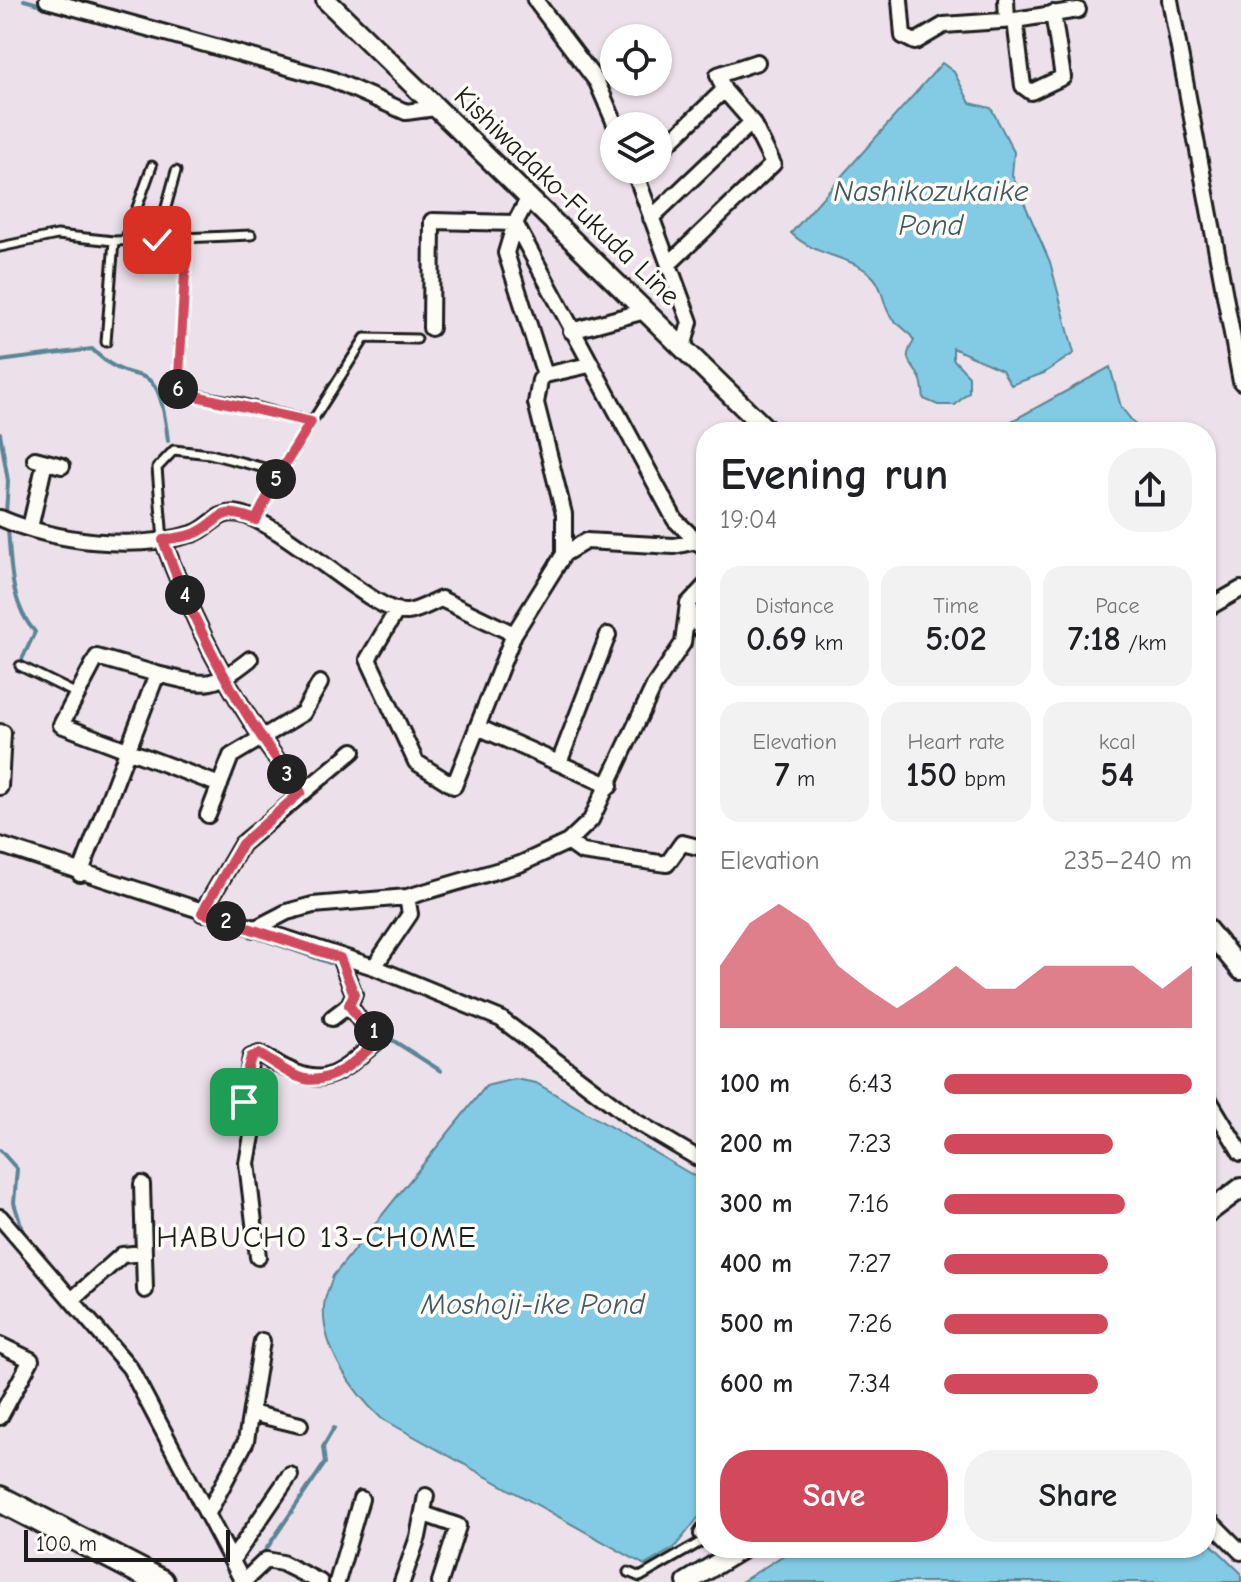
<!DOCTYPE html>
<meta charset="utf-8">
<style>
:root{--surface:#fff;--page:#f2f2f2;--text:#202124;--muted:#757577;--accent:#d1495b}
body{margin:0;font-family:"Comic Neue",sans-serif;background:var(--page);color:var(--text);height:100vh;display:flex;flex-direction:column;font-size:30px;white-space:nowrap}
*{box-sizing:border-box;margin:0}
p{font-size:26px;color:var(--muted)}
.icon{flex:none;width:44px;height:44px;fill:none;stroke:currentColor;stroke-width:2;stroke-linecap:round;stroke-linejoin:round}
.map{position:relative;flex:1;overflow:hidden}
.drawer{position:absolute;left:696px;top:422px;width:520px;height:1136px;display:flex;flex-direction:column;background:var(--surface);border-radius:32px;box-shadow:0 2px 6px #0004}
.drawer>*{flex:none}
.buttons{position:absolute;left:600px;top:24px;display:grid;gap:16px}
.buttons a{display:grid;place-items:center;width:72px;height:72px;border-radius:50%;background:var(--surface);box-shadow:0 2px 6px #0004;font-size:40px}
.scale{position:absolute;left:24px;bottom:20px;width:206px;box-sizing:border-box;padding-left:8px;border:4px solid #1c1c1c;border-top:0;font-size:22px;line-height:28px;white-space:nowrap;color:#1c1c1c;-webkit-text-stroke:6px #fdfcf7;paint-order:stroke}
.pin{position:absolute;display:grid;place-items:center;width:68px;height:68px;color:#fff;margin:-34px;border-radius:16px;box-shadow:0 4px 12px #0006}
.km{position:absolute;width:40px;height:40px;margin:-20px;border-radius:50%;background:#222;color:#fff;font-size:22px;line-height:40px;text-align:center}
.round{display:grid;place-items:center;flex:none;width:84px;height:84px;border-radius:32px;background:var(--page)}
.summary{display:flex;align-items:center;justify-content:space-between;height:136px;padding:0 24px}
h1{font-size:44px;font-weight:700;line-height:60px}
.figures{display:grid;grid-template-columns:repeat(3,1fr);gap:12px;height:136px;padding:8px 24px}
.figures div{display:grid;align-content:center;border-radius:20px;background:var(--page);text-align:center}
.figures b{font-size:34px;font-weight:700}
.figures small{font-size:22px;font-weight:400}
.figures p{font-size:22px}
.chart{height:224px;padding:16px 24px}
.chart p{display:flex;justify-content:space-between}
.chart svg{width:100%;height:144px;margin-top:8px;fill:var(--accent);opacity:.7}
.primary-button{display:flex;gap:16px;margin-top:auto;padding:16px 24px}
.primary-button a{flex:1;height:92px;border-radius:32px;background:var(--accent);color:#fff;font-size:32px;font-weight:700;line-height:92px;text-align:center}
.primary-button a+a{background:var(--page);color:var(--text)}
ul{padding:0 24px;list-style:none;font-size:26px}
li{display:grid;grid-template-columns:128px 96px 1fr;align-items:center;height:60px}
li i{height:20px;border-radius:10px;background:var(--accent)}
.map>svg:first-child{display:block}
</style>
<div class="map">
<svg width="1241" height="1582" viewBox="0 0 1241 1582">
<rect width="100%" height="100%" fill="#ece1ea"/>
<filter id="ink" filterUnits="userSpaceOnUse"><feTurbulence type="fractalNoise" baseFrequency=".0125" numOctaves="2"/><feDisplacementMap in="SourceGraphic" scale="16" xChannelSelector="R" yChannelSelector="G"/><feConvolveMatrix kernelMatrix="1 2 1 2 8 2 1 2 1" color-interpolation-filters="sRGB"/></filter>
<g filter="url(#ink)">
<!-- water -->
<path fill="#83cbe4" stroke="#5a8594" stroke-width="2" d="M942,63L954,72L970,103L991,108L1014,152L1012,175L1050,262L1074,353L1044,373L1011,385L1002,370L953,348V359L969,376V392L955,405H938L924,399C923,393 923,383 920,378C911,361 901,361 914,341C909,330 900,327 892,318C883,308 884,289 874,278C856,256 816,258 791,233Z
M1110,367L1121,407L1141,432L1009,430L1012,421Z
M515,1079L536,1083L706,1183V1508L674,1548L645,1565L381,1418C353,1392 321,1347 324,1307C324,1297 330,1286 333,1276L486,1086Z
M1206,1539L1241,1573V1582H741L795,1548H1206Z"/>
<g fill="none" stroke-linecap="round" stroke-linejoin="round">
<!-- stream -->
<path stroke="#5a8594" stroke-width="4" d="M24,0L46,6
M342,91L400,118H426
M0,361L92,349C140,398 157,344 168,441
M0,433L8,481L6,514
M8,528C11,565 10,604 35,632L17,670
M79,878L158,904
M200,917L330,963
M386,1036L441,1071
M0,1150L17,1169L14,1203L25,1238
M84,1304L128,1353
M126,1351L184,1455
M265,1551L325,1463L323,1447L334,1428
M241,1563L244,1569"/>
<!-- service casing -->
<g stroke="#1c1c1c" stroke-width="13">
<path id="service" d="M157,240L176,171
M187,240L178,392L241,403L311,422
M125,241L152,166
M0,247L57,235L114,241L251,235
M106,342L114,241
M256,520L280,472L365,338L417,339
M163,540L157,468L174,450L210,454L280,472
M20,666L77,694
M628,1572L640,1577L706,1539"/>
</g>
<!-- minor casing -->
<g stroke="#1c1c1c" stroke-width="20">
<path id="minor" d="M47,0L331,79L406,112L435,108
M535,0L597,82L616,126
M900,0L903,36L915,42L944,25L1015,20L1078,10
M1006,0L1007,20
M1170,0L1241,382
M1015,20L1023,86L1031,92L1063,77L1053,13
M724,90L718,75L757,62
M658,153L724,90L752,122L773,164L670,263
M634,170L690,322L683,348
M528,199L515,223L675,520L706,550
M651,218L752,122
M431,328L432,221L515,223L506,253L545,375
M571,331L645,311
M35,459L62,466
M0,518C56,542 133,551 192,534C211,529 216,509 240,514C285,524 375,615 407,612C418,611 431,603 441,599L514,634L564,554L586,541L674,546L697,541
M30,528L45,462
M163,540C196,632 241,715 301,792
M564,554V514L536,403L540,380L545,375L589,365
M706,585L688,604L691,615L706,636
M1206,609L1241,589
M397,610L368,659L416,762L454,786L514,634
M157,674L97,657L61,725L220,785
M478,727L610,786
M0,732L3,733L0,787
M559,763L608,635
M208,815L231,756L303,713L320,683
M568,842L582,852L667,864L682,843L706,849
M0,845L374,967L501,1019L635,1121L706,1163
M80,874L157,674C205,685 210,691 250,659
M202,913L242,844L353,751
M254,929L287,912L313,905L407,897L520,864L568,842L591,820L654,686L683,643L688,604
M374,967L410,914L407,897
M332,1018L349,1005L354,994L340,958
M1206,1095L1241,1153
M142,1184L145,1290
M0,1217L130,1368L243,1582
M258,1257L247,1163L252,1136L244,1102L251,1057L259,1054C323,1090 327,1085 382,1037L361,1022L349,1005
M74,1298L122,1255L144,1253
M0,1345L31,1360L0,1417
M251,1413L300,1425
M208,1513L246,1441L262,1341
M424,1514L458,1526L440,1582
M1206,1517L1241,1552
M702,1534L706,1528
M232,1560L290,1475
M243,1582L266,1560L282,1563L320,1582
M337,1582L361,1499
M402,1582L418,1537L426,1496"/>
</g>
<!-- tertiary casing -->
<g stroke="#1c1c1c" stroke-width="24">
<path id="tertiary" d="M326,0L769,432
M1206,928L1241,970
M1206,1214L1241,1188
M687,1582L743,1548"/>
</g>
<!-- primary casing -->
<g stroke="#1c1c1c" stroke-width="30">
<path id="primary" d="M0,1499L161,1582"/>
</g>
<!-- service -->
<use href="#service" stroke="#fdfcf7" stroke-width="7"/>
<!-- minor -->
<use href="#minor" stroke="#fdfcf7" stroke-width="14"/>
<!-- tertiary -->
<use href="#tertiary" stroke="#fdfcf7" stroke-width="18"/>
<!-- primary -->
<use href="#primary" stroke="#fdfcf7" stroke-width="24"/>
</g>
</g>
<g fill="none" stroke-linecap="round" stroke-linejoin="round" filter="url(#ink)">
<!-- route casing -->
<g stroke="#fff" stroke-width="16">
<path id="route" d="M157,240H187L178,392L311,422L280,472L256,520C216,505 225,519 196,533C187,537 173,538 163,540C196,632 241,715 301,792L242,844L202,913L340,958L354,994L349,1005L361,1022L382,1037C362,1055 334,1085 305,1079C290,1076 273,1062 259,1054L251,1057L244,1082V1102"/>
</g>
<!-- route -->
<use href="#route" stroke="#d1495b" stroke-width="10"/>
</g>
<g text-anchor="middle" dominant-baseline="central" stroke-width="7" stroke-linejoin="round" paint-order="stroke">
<!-- street labels -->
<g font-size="28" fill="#1c1c1c" stroke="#fdfcf7">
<text transform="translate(567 196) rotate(44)">Kishiwadako-Fukuda Line</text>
</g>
<!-- water labels -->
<g font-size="30" font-style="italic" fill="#405962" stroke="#fdfcf7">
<text x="931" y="191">Nashikozukaike<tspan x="931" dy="34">Pond</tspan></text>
<text x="533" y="1304">Moshoji-ike Pond</text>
</g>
<!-- neighbourhood labels -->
<g font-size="30" letter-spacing="2" fill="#1c1c1c" stroke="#fdfcf7">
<text x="317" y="1237">HABUCHO 13-CHOME</text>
</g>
</g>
</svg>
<div class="buttons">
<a><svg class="icon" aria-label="locate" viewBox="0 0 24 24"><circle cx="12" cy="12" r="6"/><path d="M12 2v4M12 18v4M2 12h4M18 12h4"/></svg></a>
<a><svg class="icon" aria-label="layers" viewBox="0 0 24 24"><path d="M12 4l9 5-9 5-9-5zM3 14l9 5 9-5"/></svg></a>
</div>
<div class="scale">100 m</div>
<div class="pin" style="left:244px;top:1102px;background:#1e9e55"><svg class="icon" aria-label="arrive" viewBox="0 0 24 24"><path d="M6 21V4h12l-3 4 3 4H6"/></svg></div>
<div class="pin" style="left:157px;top:240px;background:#d93025"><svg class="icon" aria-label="check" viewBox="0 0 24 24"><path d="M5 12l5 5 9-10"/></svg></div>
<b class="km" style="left:374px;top:1031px">1</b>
<b class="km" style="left:226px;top:921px">2</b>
<b class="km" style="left:287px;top:774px">3</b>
<b class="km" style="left:185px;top:595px">4</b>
<b class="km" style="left:276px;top:479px">5</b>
<b class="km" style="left:178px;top:389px">6</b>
<section class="drawer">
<div class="summary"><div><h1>Evening run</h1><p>19:04</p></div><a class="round"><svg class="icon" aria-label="share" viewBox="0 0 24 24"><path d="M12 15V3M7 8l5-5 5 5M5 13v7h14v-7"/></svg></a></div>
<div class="figures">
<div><p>Distance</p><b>0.69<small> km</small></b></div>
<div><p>Time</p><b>5:02</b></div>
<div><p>Pace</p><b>7:18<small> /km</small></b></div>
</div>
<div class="figures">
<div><p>Elevation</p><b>7<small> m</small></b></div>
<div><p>Heart rate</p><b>150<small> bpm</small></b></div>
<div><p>kcal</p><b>54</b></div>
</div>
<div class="chart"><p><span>Elevation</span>235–240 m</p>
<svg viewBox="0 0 160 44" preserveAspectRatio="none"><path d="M0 44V25L10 12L20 6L30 12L40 25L50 32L60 38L70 32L80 25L90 32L100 32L110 25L120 25L130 25L140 25L150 32L160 25V44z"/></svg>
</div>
<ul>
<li><b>100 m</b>6:43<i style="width:100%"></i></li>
<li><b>200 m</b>7:23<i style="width:68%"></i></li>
<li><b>300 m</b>7:16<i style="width:73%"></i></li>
<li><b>400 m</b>7:27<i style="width:66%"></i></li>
<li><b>500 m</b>7:26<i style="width:66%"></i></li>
<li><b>600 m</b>7:34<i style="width:62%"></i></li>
</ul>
<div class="primary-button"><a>Save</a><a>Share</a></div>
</section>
</div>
